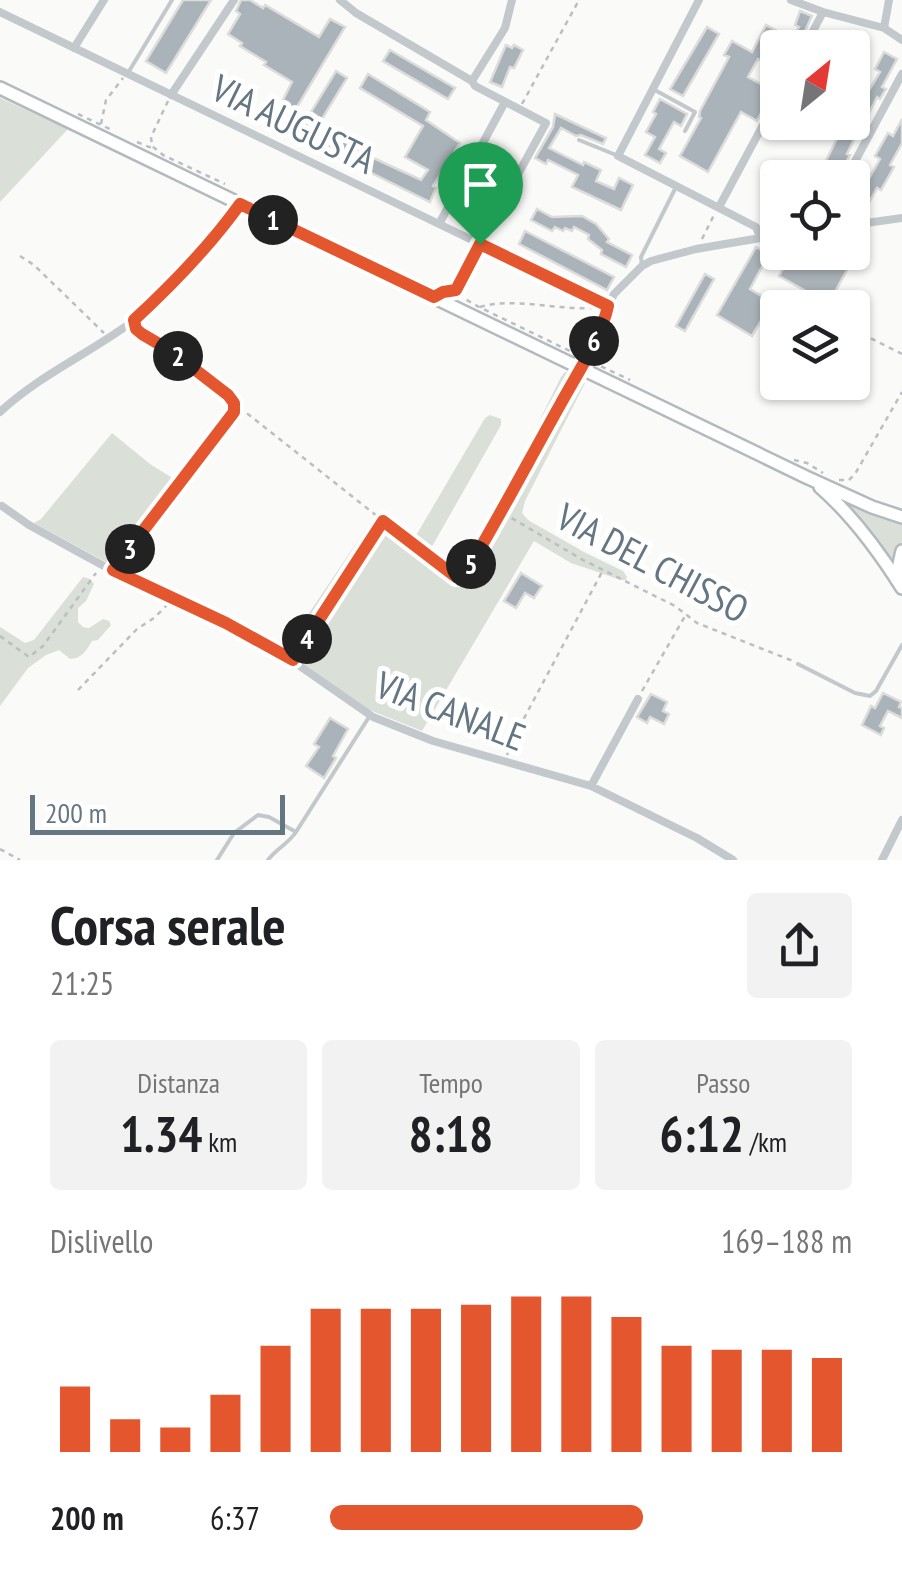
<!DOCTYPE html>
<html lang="it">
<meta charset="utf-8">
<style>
:root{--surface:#fff;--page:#f2f2f2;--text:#202124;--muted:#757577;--accent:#e4572e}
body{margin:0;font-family:"PT Sans Narrow",sans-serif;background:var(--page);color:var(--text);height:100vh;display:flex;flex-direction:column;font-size:38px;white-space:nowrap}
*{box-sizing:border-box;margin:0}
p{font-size:32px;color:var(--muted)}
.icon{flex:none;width:55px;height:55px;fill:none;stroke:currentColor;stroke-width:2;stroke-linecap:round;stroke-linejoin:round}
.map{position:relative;height:860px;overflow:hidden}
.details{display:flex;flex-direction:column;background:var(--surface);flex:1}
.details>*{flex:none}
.needle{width:65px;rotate:30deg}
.tools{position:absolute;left:760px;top:30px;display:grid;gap:20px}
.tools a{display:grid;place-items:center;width:110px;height:110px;border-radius:10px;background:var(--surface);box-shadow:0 2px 8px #0004;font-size:50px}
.scale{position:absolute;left:30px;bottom:25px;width:255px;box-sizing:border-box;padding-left:10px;border:5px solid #657683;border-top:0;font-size:28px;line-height:35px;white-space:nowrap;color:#657683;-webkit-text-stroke:8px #fff;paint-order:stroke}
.pin{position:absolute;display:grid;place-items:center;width:85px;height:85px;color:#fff;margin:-102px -42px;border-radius:50% 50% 50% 0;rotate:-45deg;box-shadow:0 0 10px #0007}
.pin .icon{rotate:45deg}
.km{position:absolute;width:50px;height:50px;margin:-25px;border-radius:50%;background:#222;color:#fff;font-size:28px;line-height:50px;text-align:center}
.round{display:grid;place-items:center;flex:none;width:105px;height:105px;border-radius:10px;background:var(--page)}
.head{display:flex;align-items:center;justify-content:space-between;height:170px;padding:0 50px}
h1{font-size:55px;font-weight:800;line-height:75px}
.metrics{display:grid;grid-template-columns:repeat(3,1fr);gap:15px;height:170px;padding:10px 50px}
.metrics div{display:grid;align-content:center;border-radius:10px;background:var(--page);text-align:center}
.metrics b{font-size:50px;font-weight:800}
.metrics small{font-size:28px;font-weight:400}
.metrics p{font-size:28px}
.chart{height:280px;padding:20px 50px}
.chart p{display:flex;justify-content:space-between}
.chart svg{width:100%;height:180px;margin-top:10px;stroke:var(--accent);stroke-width:6}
ul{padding:0 50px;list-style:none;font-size:32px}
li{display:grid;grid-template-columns:160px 120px 1fr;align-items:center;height:75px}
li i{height:25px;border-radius:12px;background:var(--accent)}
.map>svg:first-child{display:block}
</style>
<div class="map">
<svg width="902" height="860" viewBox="0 0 902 860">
<rect width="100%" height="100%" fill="#fafaf8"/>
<!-- green -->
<path fill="#dadfd7" d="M0,98L68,129L0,202Z
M570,371L583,379L585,383L525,501L522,513L528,520L584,552L623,571L627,577L626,580H621L571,563L534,541L422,731L367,709L284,650L374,517L414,539L485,418L490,415L501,419V425L430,550L454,569L459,568L522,456L561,377L565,372Z
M112,433L150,464L182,484L117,568L34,523L41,519Z
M841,499L902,521V541L894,561Z
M83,577L90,579L94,584L86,601L78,608V622L83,627L89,628L103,619L109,621L111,625L98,640L92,641C87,650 81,659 70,659L59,650L46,655L28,668L0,706V627L25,643L34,640Z"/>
<!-- building -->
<path fill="#aab3b9" stroke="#dcdcda" stroke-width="2.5" d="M183,0H211L166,73L146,61Z
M241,0H250L263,8L265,5L319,37L330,19L345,27L291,117L371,154L369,156L421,180L428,170L405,157L423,126L360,88L368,74L430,112L426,120L460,143L433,186L436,188L430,202L333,154L332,156L270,126L292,82L264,65L266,62L240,46L242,43L228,34L240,14L236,11Z
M800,11L812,16L797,48H778V67L758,59L748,77L765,86L769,78L778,82V90L771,93L757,121L741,112L708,172L680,156L701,118L699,117L700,111L729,57L724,55L732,41L752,52L766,25L792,39L799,27L795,25Z
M707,27L719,34L683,96L670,89Z
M506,45L512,48L514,45L523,50L514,68L510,67L502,87L490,82Z
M390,50L455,88L448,99L383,61Z
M884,52L897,59L882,87L886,89L880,99L877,97L867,117L852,110L859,97L864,99L880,72L875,69Z
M336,71L347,78L322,119L311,112Z
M660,99L687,114L681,126L674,122L659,149L666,153L660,163L645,155L655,137L646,132L656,114L653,112Z
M555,114L606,138L603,144L581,135L576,136L561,128L549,148L583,165L584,162L601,170L596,181L614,189L619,178L633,185L621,210L572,187L578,175L548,160L546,164L535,158L553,127Z
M902,119V143L890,165L894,167L881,190L877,188L864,212L852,205V199L863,180L867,182L880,159L875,156L888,133L893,136Z
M845,122L859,129L847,154L850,155L842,169L826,161Z
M537,209L552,217L582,216L596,224L609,239L607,242L632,255L626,267L601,254L602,250L588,239L589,235L574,227L572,231L565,228L563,231L555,227L552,231L531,220Z
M525,231L614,277L607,290L519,244Z
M756,247L769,254L750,289L772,302L752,336L717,315Z
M792,252H857L826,308H795L804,290L779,276Z
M705,274L714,279L685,331L676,326Z
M521,573L542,586L534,598L525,593L516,608L504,601Z
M883,693L901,702L899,707L902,708V718L888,711L880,726L884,728L881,735L862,725L871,706L875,708Z
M651,694L667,702L663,711L669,714L664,724L650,717L647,723L637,717Z
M330,718L348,729L333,756L336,758L324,778L306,766L319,747L314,744Z"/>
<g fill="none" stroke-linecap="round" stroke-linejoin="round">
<!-- secondary casing -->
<g stroke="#b3babf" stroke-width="16">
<path id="secondary" d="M0,88L806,477L872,507L902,517
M820,487C852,515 880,553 902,588
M900,582L899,564L902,551"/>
</g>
<!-- path -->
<path stroke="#bbbfc2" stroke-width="2.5" stroke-dasharray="5 5" stroke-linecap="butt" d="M168,101L151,137L152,146L163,155L225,184
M522,104L579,0
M78,114L112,130
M101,124L106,100L123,78
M137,142L154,149
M702,239L714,215
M20,256L34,265L104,333
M439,289L453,292L479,307L576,354
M455,291L478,250
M480,307C515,297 555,310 592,308
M136,329L196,370L224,391L234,403L382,520
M862,338L866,336L902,354
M592,362L630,380
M794,460L807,463L823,473
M839,480H849L855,474L902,392
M503,513L583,560L675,606L697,623L793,661
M117,565L232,415L234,403
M0,636L29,657L43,646L96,573
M297,655L383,521L456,577L464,576L502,512L575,377
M78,690L137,629L154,618L167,605
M642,691L685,616
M507,755L514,737L602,572
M0,849L20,860"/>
<!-- lane -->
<path stroke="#c3c8cc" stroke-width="4" d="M128,73L172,0
M653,89L695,112L685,131
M579,140L616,155
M642,266L641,257L675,189
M798,664L855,693L870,696L876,691L902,645
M217,860L234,833L258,815L269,817L296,832L369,717
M268,860C276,849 288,844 296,832"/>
<!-- street -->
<path stroke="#c3c8cc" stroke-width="8" d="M340,0L356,13L472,81L475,86L546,123L480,244
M699,0L618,156L756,227L760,237
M791,0L823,12L884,28
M889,0L884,28L902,40
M0,12L439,224L505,102
M74,48L104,0
M804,48L823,12
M472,81L505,28L512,0
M171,95L234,0
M846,178L902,74
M719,207L778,97
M439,224L608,306
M852,225L902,218
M580,368L614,294L642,266L651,261L696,249L778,235
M0,412C39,376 86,355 129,324C171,294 211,246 240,204
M2,506L29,525L102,565L271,646L373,717L433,741L591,786L697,838L733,860
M591,786L638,699
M882,860L902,820"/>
<!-- secondary -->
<use href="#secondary" stroke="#fff" stroke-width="11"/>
</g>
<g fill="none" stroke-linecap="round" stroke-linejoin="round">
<!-- route casing -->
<g stroke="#fff" stroke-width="20">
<path id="route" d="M240,204L434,297L443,292L456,290L480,244L608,306C601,339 576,375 560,405C528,462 498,519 464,576L456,577L383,521L293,660L226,623L113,570L234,412V403L228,395L171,351L142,334L136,329L134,320C173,284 209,247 240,204Z"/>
</g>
<!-- route -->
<use href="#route" stroke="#e4572e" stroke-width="12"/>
</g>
<g text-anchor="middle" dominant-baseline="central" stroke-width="10" stroke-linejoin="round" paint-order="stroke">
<!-- street labels -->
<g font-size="38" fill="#657683" stroke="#fff">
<text transform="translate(294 123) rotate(26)">VIA AUGUSTA</text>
<text transform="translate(653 562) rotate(28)">VIA DEL CHISSO</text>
<text transform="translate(451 710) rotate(21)">VIA CANALE</text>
</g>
</g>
</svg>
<div class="tools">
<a><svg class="needle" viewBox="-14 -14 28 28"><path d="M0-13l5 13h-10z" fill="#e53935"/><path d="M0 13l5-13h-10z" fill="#757577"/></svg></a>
<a><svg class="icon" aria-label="locate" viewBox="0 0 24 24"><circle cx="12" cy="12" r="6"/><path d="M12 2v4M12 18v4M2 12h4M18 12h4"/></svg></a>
<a><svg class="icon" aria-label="layers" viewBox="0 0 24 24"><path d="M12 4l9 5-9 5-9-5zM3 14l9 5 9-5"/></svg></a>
</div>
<div class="scale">200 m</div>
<div class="pin" style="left:480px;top:244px;background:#1e9e55"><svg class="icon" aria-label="arrive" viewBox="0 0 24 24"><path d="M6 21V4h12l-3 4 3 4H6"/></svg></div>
<b class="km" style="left:273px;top:220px">1</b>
<b class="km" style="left:178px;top:356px">2</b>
<b class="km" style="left:130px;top:549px">3</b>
<b class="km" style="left:307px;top:639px">4</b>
<b class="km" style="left:471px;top:564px">5</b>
<b class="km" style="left:594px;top:341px">6</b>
</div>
<section class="details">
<div class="head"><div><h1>Corsa serale</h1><p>21:25</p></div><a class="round"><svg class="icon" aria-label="share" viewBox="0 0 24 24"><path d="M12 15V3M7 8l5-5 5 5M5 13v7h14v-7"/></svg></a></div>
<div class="metrics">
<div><p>Distanza</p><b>1.34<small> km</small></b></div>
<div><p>Tempo</p><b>8:18</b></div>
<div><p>Passo</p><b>6:12<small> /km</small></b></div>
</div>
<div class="chart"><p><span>Dislivello</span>169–188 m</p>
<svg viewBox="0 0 160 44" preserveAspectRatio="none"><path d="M5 44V28M15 44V36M25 44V38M35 44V30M45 44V18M55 44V9M65 44V9M75 44V9M85 44V8M95 44V6M105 44V6M115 44V11M125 44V18M135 44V19M145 44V19M155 44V21"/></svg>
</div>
<ul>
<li><b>200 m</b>6:37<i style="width:60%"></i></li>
</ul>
</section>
